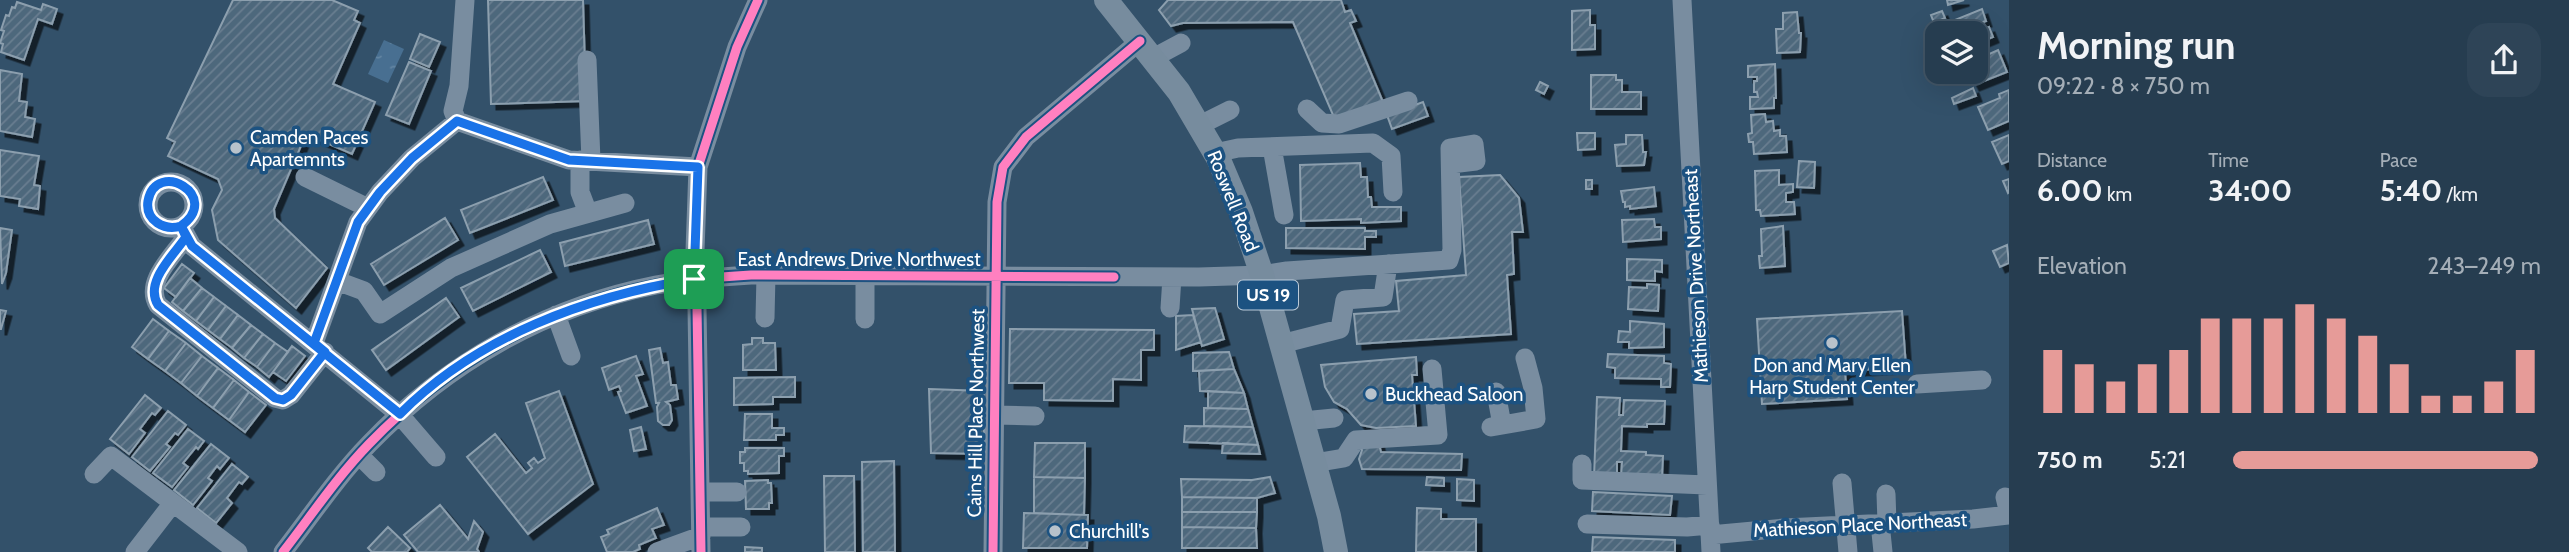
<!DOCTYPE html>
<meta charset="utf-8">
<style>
:root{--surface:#263d50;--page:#2e4457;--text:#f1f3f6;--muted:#a4aeb7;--line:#425667;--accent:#e69b98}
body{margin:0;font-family:Cabin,sans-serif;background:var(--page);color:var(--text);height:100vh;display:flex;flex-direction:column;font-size:26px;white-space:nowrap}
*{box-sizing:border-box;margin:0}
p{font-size:23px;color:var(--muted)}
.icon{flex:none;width:38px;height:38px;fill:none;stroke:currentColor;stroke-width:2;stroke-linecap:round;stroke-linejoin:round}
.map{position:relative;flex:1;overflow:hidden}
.side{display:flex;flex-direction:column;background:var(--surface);width:560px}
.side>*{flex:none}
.fabs{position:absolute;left:1925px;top:21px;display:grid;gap:14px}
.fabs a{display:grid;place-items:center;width:63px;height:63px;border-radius:14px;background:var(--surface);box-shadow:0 7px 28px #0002,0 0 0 2px var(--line);font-size:35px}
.pin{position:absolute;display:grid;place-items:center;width:60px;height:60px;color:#fff;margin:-30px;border-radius:14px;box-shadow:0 4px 10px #0006}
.round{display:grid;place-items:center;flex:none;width:74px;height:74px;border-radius:21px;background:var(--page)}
.headline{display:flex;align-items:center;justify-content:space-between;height:119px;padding:0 28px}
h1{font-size:38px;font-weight:700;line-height:52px}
.metrics{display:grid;grid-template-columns:repeat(3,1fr);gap:10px;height:119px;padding:7px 28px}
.metrics div{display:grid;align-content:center}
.metrics b{font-size:30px;font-weight:700}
.metrics small{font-size:19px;font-weight:400}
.metrics p{font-size:19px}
.chart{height:196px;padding:14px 28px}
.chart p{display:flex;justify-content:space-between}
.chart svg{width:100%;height:126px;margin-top:7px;stroke:var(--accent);stroke-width:6}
ul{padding:0 28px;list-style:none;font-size:23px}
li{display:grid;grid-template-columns:112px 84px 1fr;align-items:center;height:52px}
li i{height:18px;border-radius:9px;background:var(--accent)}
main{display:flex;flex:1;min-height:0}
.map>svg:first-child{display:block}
</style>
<main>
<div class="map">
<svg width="2009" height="552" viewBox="0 0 2009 552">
<defs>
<pattern id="water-ripples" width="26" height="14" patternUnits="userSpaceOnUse" patternTransform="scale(1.75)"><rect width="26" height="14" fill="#486f91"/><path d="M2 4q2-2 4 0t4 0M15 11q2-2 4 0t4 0" fill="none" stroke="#6385a2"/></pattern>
<pattern id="building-hatch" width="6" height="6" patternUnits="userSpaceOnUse" patternTransform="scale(1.75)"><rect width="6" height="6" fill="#4e677c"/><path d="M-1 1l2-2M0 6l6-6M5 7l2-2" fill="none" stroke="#697e90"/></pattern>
<filter id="shadow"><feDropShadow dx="5.5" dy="5.5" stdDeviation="0" flood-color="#0009"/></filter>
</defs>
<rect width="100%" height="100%" fill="#33516a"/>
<!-- water -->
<path fill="url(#water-ripples)" d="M384,40L404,49L388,83L368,74Z"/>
<!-- building -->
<path fill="url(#building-hatch)" stroke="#8c9fae" stroke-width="2" filter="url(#shadow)" d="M233,0H332L358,11L354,20L360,23L333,84L375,102L352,154L306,134L274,209L275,218L327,268L296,308L218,240L212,210L222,190L218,179L168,156L175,142L167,138Z
M488,0H583L586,101L491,104Z
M1168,0H1341L1345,12L1351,10L1356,21L1350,23L1383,102L1336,122L1293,22L1183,23L1171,26L1159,10Z
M1947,0H1964L1948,5Z
M17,2L41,10L43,4L57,9L52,24L38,19L24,60L1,52L3,44L0,43L4,31L1,30L6,15L9,16L12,7L15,8Z
M1982,9L1986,21L1983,22L1986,28L1989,27L1993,37L1976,44V33H1955L1950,22Z
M1590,10V25H1595V49L1572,50V11Z
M1942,11L1945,18L1934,23L1931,15Z
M1797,12L1799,33H1801L1800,52L1777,53L1776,29H1783V13Z
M420,34L440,42L429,67L410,59Z
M1998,50L2007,72L1974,85L1970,77L1973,76L1971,72H1976V60Z
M409,62L431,71L409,124L386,115Z
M1775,64L1776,98H1774V108L1750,109V97H1758L1757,92H1754V81H1757V77H1748V66Z
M0,70L22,74L19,101L27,102L25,117L35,119L32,137L0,131Z
M1591,75H1616V80H1622V92H1641V109H1591Z
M1540,82L1548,86L1544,94L1536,90Z
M1973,88L1976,96L1954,104L1952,98Z
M2009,90V121L1988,130L1978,107L2000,98L1999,94Z
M1423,102L1428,116L1392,129L1387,115Z
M1765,114L1766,122L1773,121L1774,131L1780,130V136H1786L1787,152L1754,154L1753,142H1749L1748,134L1752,133L1751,115Z
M1577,133H1595V149L1578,150Z
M1626,135H1642L1643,152H1646L1644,165L1617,166L1615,145L1626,144Z
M2009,135V161L2002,164L1992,142Z
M0,150L39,156L34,185L40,186L38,209L19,206L20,199L0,196Z
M1799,161L1815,162L1814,188L1797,187Z
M1360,163L1361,177H1367L1368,197H1371L1372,207H1401V221L1361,223V219L1301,221L1300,165Z
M1779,170V185L1793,184V192L1786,193V202H1794L1795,214L1761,216L1760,210H1756L1755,171Z
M1500,175L1519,198L1523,232H1512L1514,274L1507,275L1511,334L1357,344L1354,314L1399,311L1396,281L1466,275L1459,177Z
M543,177L553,200L470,233L461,210Z
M2009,179V192L2008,193L2003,181Z
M1586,180H1592V189H1586Z
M1654,187L1656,206L1630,209V206L1625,207V202H1623L1621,191Z
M445,218L458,240L384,285L371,264Z
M1654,219L1655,227H1661V239L1623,242L1622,220Z
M648,220L654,244L565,266L560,243Z
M1783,226L1785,266L1760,268L1759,256H1762L1761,229Z
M0,228L12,230L6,273L2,284Z
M1286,228H1365V231H1376V237H1365V249L1286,248Z
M2007,245L2009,263L2000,267L1993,251Z
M540,250L551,272L473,311L461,288Z
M1627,259L1662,260V272L1655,271V281L1627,280Z
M182,264L194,273L176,297L164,288Z
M190,278L202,288L183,311L172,302Z
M1647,284L1659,285L1658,311L1628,309L1629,287L1647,288Z
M202,288L214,297L196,321L183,311Z
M214,297L226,306L208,330L196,321Z
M446,298L459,317L386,370L372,350Z
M226,306L238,315L220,339L208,330Z
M1215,308L1224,339L1202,346L1192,309Z
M0,310L6,311L1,329H0Z
M1902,311L1906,367L1845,371L1847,399L1762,404L1757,319Z
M238,315L251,325L232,348L220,339Z
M1193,315L1201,342L1176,350V316Z
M153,319L169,331L148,359L132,347Z
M1630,321L1664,324V347L1629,348V342H1618L1619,331L1630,332Z
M251,325L263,334L244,358L232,348Z
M1010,329L1154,330V350H1141V380L1113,379V401L1044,400V383H1009Z
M169,331L186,343L165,371L148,359Z
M263,334L275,343L257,367L244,358Z
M752,338H763V343H775L776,370H743V345L752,344Z
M186,343L202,356L181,383L165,371Z
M275,343L288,352L269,377L257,367Z
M292,346L305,356L286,381L273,372Z
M660,348L663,363L668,362L671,385H676L678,399L666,402L670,405L672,420L669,425H663L658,421L657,407L659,403H656L649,350Z
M1229,352L1234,369L1193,371V353Z
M1608,354L1664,356V363L1671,364L1670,387H1661V379L1615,378V368L1607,367Z
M202,356L218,368L197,396L181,383Z
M636,356L643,374L636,376L647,406L626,413L618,392L621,391L619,386L609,390L602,368Z
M1416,357L1417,375H1412L1416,426L1376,428L1361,425L1347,409L1334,402L1325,387L1321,365Z
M218,368L234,380L213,408L197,396Z
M1234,369L1244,393L1200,391L1199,371Z
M795,377V397H773V404L734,405V378Z
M234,380L249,392L229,420L213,408Z
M929,389L984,391V454L931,453Z
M559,391L593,484L528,534L467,457L495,434L526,473L532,468L528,463L534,458L538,463L545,458L526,403Z
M1208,391L1244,393L1248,409L1208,408Z
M249,392L266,405L245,432L229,420Z
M145,395L161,408L155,415L152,413L140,429L145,433L129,454L110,439Z
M1597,397L1620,398L1619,415H1623L1624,400L1665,401L1664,424H1647V427L1622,426L1621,451L1646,452V455L1663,456L1662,478L1621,477L1622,462H1617V479L1594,478Z
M1204,408L1248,409L1253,427L1204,426Z
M168,411L186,425L178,435L175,433L166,444L170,447L150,471L132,457Z
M745,414H772V428H784V435H776V440H744Z
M1185,426L1253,427L1258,445L1184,442Z
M641,427L646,449L634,451L630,430Z
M188,429L204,441L198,449L196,447L183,463L188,467L172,487L153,473Z
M1378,440L1381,452L1462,454L1461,470L1362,469L1359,459L1362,450L1357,445Z
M1035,443H1085V478L1034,477Z
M1223,443L1258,445L1260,454L1222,453Z
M211,444L229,458L220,469L217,466L208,478L212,481L193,505L174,490Z
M745,448H784V456H779V473L748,474V471H744V463H740V452H745Z
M894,461L895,552H863L862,462Z
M232,464L248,477L242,484L239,482L227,498L232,503L216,523L197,508Z
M824,476H854L855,552H825Z
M1034,477L1085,478L1084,515L1034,513Z
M1270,477L1275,493L1257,498L1182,497L1181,479L1252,480Z
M1427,477L1444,478V486L1426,485Z
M1457,479L1474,480V501L1457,500Z
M768,480V483H771L772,503H769V509H746L745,481Z
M1593,492L1672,496L1670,515L1592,511Z
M1182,497L1257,498V512H1182Z
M440,505L468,539L474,521L483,532L477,549L479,552H418L404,535Z
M657,508L664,525L652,529L656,538L639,545L640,549L633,552H607L601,537L609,534L607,530Z
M1417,508L1441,509V519H1476V552H1416Z
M1182,512H1257L1256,528L1182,527Z
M1024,513L1088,515L1087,548H1023Z
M388,527L410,548L407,552H372L368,548Z
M1182,527L1256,528L1257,548H1182Z
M1593,537L1675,540V552H1592Z
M745,547L762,548V552H745Z"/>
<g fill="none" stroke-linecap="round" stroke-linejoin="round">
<!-- minor -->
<path stroke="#798da0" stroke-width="19" d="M1682,0L1711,552
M1153,58L1181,43
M587,60L591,161
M1307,109L1322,123L1339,124L1408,101
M457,121L569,160L698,167
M1200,125L1230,110
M1272,147L1284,215
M1215,153L1238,148L1373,143L1391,156L1393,192
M580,160V192L588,213
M305,177L368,208
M148 205a23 23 0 1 1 46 0a23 23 0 1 1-46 0Z
M181,226L192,246L399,414L436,457
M186,237C173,256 144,282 158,305L275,398L283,400L291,395L325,352
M865,276V319
M337,281L364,291L380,314L451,268L550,224L625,203
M1170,308L1172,277
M556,315L571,356
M765,318L766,275
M314,343L358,222L380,192L412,158L457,121L453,111L459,86L465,0
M1281,344L1340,329L1345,300L1383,297L1388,264
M1917,384L1982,380
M1496,392L1502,425
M994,415L1035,416
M1303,421L1334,418
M1491,427L1536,419L1533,388L1525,358
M359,455L376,472
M1314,463L1344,458L1356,440L1438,435L1432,369
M1582,464V480L1707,485
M94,474L111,456L238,552
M1842,483L1848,552
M700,492H737
M1886,494L1887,523
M2005,497L2009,514
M1880,523L1883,552
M1587,524L1687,527L1710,525
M701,527H741
M1710,535L1785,528L1973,519L2009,515
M135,552L173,503
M283,552C311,516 337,477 369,444C447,363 545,307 656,285C688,279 719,277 751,275L1199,277L1262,275L1287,271L1449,260L1452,250L1450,148L1474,144L1476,161L1451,164
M657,552L701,536
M701,552L697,308L694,279L698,167L737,47L758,0
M993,552L997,202L1003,167L1026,137L1140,41"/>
<!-- major -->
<path stroke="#778c9e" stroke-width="24" d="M1106,0L1179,92L1219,160L1241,212L1262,275L1329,516L1336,552"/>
<!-- cycleway casing -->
<g stroke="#1c5281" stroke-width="13">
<path id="cycleway" d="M283,552C311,516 337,477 369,444C447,363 545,307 656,285C688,279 719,277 751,275L1114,277
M701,552L697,308L694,279L698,167L737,47L758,0
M993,552L997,202L1003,167L1026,137L1140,41"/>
</g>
<!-- cycleway -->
<use href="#cycleway" stroke="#ff80c0" stroke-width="9"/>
</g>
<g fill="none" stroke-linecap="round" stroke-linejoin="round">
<!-- route casing -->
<g stroke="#fff" stroke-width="14">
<path id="route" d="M694,279C587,296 478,336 400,414L192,246L181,226C165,231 145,221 148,201C156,158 223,196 181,226L186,237C173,256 144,282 158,305L275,398L283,400L291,395L325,352L314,343L358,222L380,192L412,158L457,121L569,160L698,167L694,279"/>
</g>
<!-- route -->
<use href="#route" stroke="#1a73e8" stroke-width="9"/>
</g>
<!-- markers -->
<g fill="#b8c2cb" stroke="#1c5281" stroke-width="2.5">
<circle cx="236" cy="148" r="7"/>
<circle cx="1832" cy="343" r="7"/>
<circle cx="1371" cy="394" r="7"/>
<circle cx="1055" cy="531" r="7"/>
</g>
<g text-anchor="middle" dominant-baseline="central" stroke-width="7" stroke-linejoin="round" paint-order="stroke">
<!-- shield labels -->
<rect fill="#1c5281" stroke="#bbcbd9" stroke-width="2" x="1238" y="280.5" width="60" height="29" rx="5"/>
<g font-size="18" font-weight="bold" fill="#fff">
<text x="1268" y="295">US 19</text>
</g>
<!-- poi labels -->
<g font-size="19" fill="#fff" stroke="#1c5281" text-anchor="start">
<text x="250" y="137">Camden Paces<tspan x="250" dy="22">Apartemnts</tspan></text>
<text x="1832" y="365" text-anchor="middle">Don and Mary Ellen<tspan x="1832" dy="22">Harp Student Center</tspan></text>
<text x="1385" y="394">Buckhead Saloon</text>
<text x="1069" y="531">Churchill's</text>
</g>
<!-- street labels -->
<g font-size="19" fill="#fff" stroke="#1c5281">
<text transform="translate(1233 201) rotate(68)">Roswell Road</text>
<text x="859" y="259">East Andrews Drive Northwest</text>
<text transform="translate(1696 276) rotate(-93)">Mathieson Drive Northeast</text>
<text transform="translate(976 413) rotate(-89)">Cains Hill Place Northwest</text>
<text transform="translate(1860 525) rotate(-3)">Mathieson Place Northeast</text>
</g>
</g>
</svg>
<div class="fabs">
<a><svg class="icon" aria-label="layers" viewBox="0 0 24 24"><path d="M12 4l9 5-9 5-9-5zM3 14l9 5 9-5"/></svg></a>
</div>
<div class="pin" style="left:694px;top:279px;background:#1e9e55"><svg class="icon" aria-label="arrive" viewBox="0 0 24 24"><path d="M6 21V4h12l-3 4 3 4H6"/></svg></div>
</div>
<section class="side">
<div class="headline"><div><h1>Morning run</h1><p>09:22 · 8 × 750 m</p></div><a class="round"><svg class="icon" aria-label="share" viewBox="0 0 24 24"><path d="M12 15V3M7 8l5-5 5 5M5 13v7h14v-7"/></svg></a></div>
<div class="metrics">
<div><p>Distance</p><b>6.00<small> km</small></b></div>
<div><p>Time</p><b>34:00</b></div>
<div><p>Pace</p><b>5:40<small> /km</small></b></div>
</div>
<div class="chart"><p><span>Elevation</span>243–249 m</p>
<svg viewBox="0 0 160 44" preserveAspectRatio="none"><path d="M5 44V22M15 44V27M25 44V33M35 44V27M45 44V22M55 44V11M65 44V11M75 44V11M85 44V6M95 44V11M105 44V17M115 44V27M125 44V38M135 44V38M145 44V33M155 44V22"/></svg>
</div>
<ul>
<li><b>750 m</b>5:21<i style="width:99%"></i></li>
</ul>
</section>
</main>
